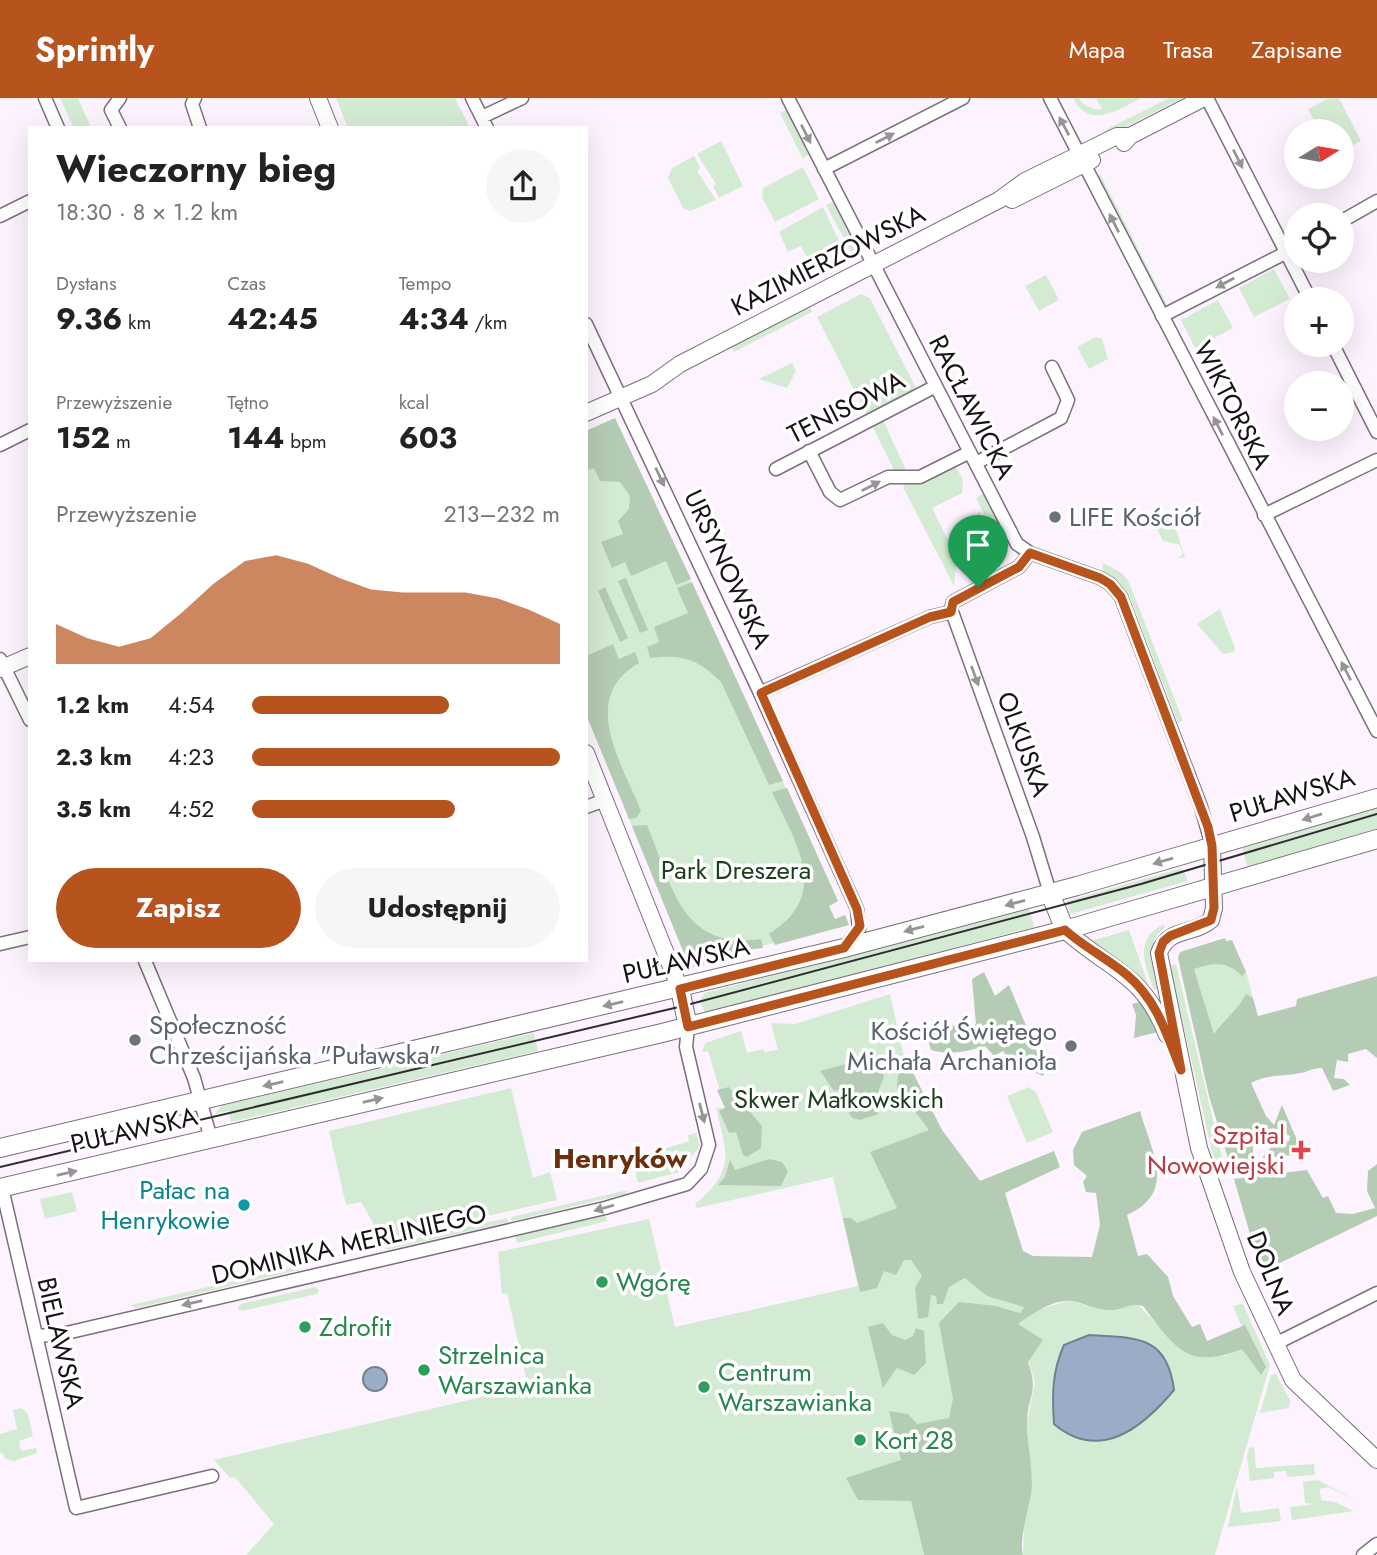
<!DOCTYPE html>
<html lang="pl">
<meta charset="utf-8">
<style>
:root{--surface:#fff;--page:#f6f6f6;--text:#222;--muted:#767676;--accent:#b7531d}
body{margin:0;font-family:Jost,sans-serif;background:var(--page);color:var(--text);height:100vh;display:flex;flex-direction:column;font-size:26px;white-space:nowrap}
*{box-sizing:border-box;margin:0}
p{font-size:23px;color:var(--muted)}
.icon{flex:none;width:38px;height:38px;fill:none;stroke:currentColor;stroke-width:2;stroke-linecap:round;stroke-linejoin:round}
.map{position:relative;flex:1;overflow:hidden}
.panel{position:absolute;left:28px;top:28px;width:560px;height:836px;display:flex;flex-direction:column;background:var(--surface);border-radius:0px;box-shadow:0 7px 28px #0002}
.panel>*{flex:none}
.needle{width:46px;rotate:79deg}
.buttons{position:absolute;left:1284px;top:21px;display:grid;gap:14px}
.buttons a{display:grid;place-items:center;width:70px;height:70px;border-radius:50%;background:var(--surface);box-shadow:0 7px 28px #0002;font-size:35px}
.pin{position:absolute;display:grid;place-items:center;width:60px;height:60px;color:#fff;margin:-72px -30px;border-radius:50% 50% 50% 0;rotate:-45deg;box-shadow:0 0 7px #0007}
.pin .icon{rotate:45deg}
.round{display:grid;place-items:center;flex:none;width:74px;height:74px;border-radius:37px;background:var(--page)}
.head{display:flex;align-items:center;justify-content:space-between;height:119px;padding:0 28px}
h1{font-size:38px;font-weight:700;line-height:52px}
.metrics{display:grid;grid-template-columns:repeat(3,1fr);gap:10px;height:119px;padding:7px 28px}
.metrics div{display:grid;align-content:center}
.metrics b{font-size:30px;font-weight:700}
.metrics small{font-size:19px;font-weight:400}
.metrics p{font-size:19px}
.chart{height:196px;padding:14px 28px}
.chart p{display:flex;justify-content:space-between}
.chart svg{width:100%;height:126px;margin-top:7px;fill:var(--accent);opacity:.7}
.cta{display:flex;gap:14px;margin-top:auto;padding:14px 28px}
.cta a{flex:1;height:80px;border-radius:42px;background:var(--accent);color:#fff;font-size:28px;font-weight:700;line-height:80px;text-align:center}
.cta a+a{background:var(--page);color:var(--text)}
ul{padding:0 28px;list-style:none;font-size:23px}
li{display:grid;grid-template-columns:112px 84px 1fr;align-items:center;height:52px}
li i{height:18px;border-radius:9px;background:var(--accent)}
header{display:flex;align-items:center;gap:42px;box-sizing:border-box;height:98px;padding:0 35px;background:var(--accent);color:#fff}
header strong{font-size:33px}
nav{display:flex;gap:38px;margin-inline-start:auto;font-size:24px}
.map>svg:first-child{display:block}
</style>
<header>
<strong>Sprintly</strong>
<nav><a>Mapa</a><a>Trasa</a><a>Zapisane</a></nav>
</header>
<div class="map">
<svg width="1377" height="1457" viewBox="0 0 1377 1457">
<rect width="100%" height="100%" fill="#fdf3fe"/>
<!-- green -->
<path fill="#d4ebd3" d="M60,0H78L91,30H74Z
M336,0H455L470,30H348Z
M1073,0H1079C1084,8 1093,13 1102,11L1096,0H1141C1118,12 1089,32 1073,0Z
M1169,0H1183L1106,39L1103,33Z
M1329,0H1339L1361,43L1342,53V33H1308L1306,29L1315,24L1308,11Z
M786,12L810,55L803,61L780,15Z
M721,43L743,88L719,100L713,88L716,86L697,56Z
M694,58L700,70L697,73L716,102L690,113L683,110L668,80L672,70Z
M803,69L819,101L775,124L762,99L763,90Z
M1100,76L1169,211L1167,212L1097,78Z
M833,104L859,152L852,156L826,107Z
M823,109L846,158L796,184L792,175L810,166L801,148L788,154L779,134Z
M1274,171L1290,201L1254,219L1239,190Z
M1046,177L1059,202L1039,213L1025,188Z
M861,196L870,200L916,290L867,317L817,219Z
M1218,202L1233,230L1195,250L1181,222Z
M810,209L812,214L734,254L731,249Z
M1096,239L1102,241L1108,261L1089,271L1077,249Z
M792,265L796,273L787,290L759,281Z
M615,320L838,803L829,808L835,821L845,817L849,827L744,852L690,870L586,616V333Z
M882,320L908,376H896L871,325Z
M955,367L963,382L962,395L932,410L957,461L954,488L903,389L906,385Z
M984,395L1011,448H1000L976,400Z
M979,413L1004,463L976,477C967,460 961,447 977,431L973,423Z
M1167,415L1172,419L1185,459L1178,460L1183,456L1180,447L1163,443L1154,425Z
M1103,465L1122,475L1129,484L1183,623L1178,625L1129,497L1115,482L1102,476Z
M1220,511L1235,550L1234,554L1223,556L1197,526Z
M1377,709V731L1248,770L1242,750Z
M1182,770L1188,783L1070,816L1067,803L1070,802Z
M1029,810L1034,829L705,914L699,903L705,895Z
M1164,826L1165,830C1143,845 1153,869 1158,891L1154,892C1145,867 1133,841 1164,826Z
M1129,832L1150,891L1091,843Z
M1219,865L1233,868L1242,877L1246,874L1253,900L1246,897C1237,914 1223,920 1214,937L1194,871Z
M1176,866L1226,1076L1218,1072L1212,1054L1170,868Z
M890,896L903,955L942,1032L980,1083L998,1077L1023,1153L987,1198L1024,1208L1020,1215L996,1208L955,1334L907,1387L924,1457H246L274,1426L235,1379L230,1380L214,1362L528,1288L507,1195L502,1196L498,1154L649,1121L675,1229L858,1188L833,1079L697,1110L695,1106C736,1072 727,1057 716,1010H725L708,953L702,954L705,945L741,933L747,955L763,951L764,954L778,952L771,925L795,926Z
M534,935L538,953L231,1024L228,1013L215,1016L221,1008Z
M1029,989L1036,994L1053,1034L1027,1045L1007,998Z
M511,990L533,1080L550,1074L557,1102L383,1142L361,1104L346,1107L329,1033Z
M696,1035L700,1048L679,1074L638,1085L632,1061L689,1043L688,1037Z
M628,1092L625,1096L512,1123L511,1119Z
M72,1094L77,1113L45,1121L40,1101Z
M605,1115L607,1123L517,1145L515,1135Z
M507,1120L508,1124L386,1152L385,1147Z
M298,1168L299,1172L136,1210L131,1207Z
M315,1189L319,1192L317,1196L242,1213L237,1210L241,1206Z
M1071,1202C1095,1212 1112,1213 1137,1206L1154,1223L1224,1258L1242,1250V1229L1233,1208L1243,1206L1270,1267L1215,1457H1023L1025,1412L1032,1388L1027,1324L1035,1284L1017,1226L1037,1212Z
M1276,1276L1290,1302L1289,1310L1260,1315L1271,1277Z
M21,1310L28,1316L33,1338L19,1343L21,1353L36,1350L37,1355L14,1363L5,1361L3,1355H0V1336L17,1331L13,1312Z
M1254,1349L1256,1370L1314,1366L1315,1377L1287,1379L1286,1373L1274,1374V1380L1250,1383L1247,1358L1249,1350Z
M1318,1382L1357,1403L1328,1389L1320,1391L1321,1402L1335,1404L1354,1413L1292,1422L1290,1409L1315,1406L1305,1405L1303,1384Z
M1237,1388L1241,1415L1279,1410L1281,1423L1228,1429Z"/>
<!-- forest -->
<path fill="#b5ccb4" d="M615,320L691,481L676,487L666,463L631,478L625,464L612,470L601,444L623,436L618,423L629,411L630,398L620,384L600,383L594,370L586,373V333Z
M626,480L648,532L640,535L618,483Z
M692,484L783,683L769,687L721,584C698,561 682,556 650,560L647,549L659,544L654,529L688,515L677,490Z
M605,489L628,540L620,544L598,493Z
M613,546L619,561L635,554L639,565C578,600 622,665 641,713L636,720L629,721L586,616V558Z
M787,690L838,803L829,808L835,821L845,817L849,827L775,847L769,836C832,796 796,746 772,694Z
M647,727C672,787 681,853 761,841L763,850L744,852L690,870L632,728Z
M1225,840L1226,843L1232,842L1246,874L1242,878C1227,862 1213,865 1194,871L1214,936C1224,921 1237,913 1246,896L1253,900L1258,918L1296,908L1297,901L1377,878V960L1366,951L1348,956V964L1337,962L1334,980L1344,981L1350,987L1333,993L1322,970C1313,970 1309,973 1301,975C1281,979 1273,975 1251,985L1266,1018L1274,1027L1282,1007L1303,1056L1262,1060L1274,1046L1289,1043L1290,1038C1278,1031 1264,1028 1253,1040V1055L1249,1062L1239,1060L1230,1067L1209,998L1178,860L1180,854Z
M984,874L995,898L1009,887L1045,973L1043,978L1029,972L1019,973L1018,963L1010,964L1003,953L994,958L985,948C966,954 950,957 931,952L928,942L931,926L939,923L964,931L976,926L972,881Z
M1139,904L1147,909L1158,934L1134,940L1136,917L1132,906Z
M880,957L884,979L879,991L878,1016L860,1022L852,1020L843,1005L852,992L848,990L834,993L820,973Z
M905,969H910L942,1032L980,1083L1054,1053L1060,1069L1005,1095L1023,1153L1033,1158L1092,1159L1100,1127L1096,1095L1086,1094L1083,1084L1087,1078L1074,1067L1073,1052L1082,1034L1140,1013C1151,1053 1178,1094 1127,1117L1138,1158L1147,1156L1168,1179L1173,1198L1192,1229L1200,1226L1207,1243L1245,1227L1266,1269L1261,1277L1242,1251C1186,1273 1175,1249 1143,1208C1132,1204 1122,1212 1111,1212C1097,1212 1086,1206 1073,1203C1055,1200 1031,1216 1018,1226L1043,1242L1028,1264C1040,1297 1026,1299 1027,1328C1028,1348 1032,1368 1032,1388C1031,1405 1018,1442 1023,1457H924L911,1403L858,1402L846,1380L901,1362L889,1313L908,1316L917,1326L949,1320L953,1301L939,1225L959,1204L996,1208L1020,1215L1024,1209L987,1198L965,1180L949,1189L943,1206H937L936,1198L931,1197L928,1219L918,1221L915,1190L922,1178L911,1162H904L896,1177L884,1173L877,1190L860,1194L843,1120H851L857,1125L897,1110L870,1054L929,1032L897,990L898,976Z
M729,989L762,1028L761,1050L747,1059L743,1057L736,1034L729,1035L719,1013L725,1010L717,992Z
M769,1061L782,1064L788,1073L781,1088L718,1087L725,1079L730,1062L735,1072Z
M1377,1066V1118L1261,1174L1234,1081L1307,1072L1323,1100L1328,1098L1336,1115L1353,1116L1375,1110L1367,1093L1368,1073Z
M883,1225L892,1237L905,1242L913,1238L916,1230L924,1233L926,1265L914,1277L897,1270L883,1290L868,1229Z"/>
<!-- water -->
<path fill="#9badc6" stroke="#737e92" stroke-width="2" d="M1089,1237C1135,1240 1167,1236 1174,1292C1143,1329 1100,1365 1054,1326C1052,1297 1052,1274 1064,1247Z
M363 1281a12 12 0 1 1 24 0a12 12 0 1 1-24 0Z"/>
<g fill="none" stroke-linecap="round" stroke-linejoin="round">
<!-- minor casing -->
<g stroke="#7d6f7e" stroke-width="15">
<path id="minor" d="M45,0L58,30
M120,0L111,12L120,30
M195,0L192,6L200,30
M472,0L487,30
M788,0L1017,446L1030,455L1100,480L1110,486L1121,499L1201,709L1212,748
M1050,0L1377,633
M1207,0L1310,201
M482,19L522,0
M824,71L963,0
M0,118L30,103
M1342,123L1377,103
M1162,218L1297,149
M586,226L760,595L857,811L859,831L845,849
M1333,247L1377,334
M0,347L30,332
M809,353L830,394L840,402L888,379H920L970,354
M976,365L1061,320L1068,302L1052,269
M776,371L936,288
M1264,417L1377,362
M1030,455L1019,469L953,504L951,511L1033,739L1050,795
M0,561L30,622
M760,595L930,519L951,514
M586,709L605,702
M0,846L30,839
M145,863L194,980L211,1041
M2,1090L76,1410L212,1378
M37,1238L62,1236L605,1110L687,1086L701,1071L709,1047L686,949L688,929
M1275,1246L1377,1195
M1363,1457L1377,1446"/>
</g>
<!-- tertiary casing -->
<g stroke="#7d6f7e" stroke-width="18">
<path id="tertiary" d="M318,0L330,30
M1124,45L1130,38L1204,0
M1012,102L1092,62
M586,315L652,286L680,266L999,102L1025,83L1117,38H1130
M0,571L30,558
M586,655L680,891
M1212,748L1214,810L1211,822C1194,837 1168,829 1159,855L1199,1050L1242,1174L1293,1282L1377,1362
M1065,832C1109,872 1143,875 1167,937"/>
</g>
<!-- secondary casing -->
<g stroke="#7d6f7e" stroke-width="20">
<path id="secondary" d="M1050,795L1065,832
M680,891L688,929
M0,1050L844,850L1077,788L1377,700
M0,1090L662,935L1065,832L1377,741"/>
</g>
<!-- minor -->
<use href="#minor" stroke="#fff" stroke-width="12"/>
<!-- tertiary -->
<use href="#tertiary" stroke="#fff" stroke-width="16"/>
<!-- secondary -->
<use href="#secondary" stroke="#fff" stroke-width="18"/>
<!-- tram -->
<path stroke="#302b30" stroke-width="2" d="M0,1069L683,908L1141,786L1377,716"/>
</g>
<!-- one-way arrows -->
<defs><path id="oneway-solid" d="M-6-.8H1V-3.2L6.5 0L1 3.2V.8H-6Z" transform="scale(1.75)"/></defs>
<g fill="#979497">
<use href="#oneway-solid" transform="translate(1064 28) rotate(-118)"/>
<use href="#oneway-solid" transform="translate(806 36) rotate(63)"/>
<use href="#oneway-solid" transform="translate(885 40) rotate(-27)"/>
<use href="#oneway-solid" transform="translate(1238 61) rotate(63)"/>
<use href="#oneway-solid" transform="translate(1114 125) rotate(-117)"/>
<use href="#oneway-solid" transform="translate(1225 185) rotate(152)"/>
<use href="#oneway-solid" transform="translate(1218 328) rotate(-117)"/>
<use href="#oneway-solid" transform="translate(660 379) rotate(65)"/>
<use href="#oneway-solid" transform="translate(871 388) rotate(-27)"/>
<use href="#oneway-solid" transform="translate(1346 573) rotate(-117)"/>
<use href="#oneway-solid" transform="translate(975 578) rotate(70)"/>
<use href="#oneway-solid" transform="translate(1312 719) rotate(163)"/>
<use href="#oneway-solid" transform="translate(1163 763) rotate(164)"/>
<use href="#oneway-solid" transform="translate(1015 805) rotate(165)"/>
<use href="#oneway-solid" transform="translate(914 831) rotate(165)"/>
<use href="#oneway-solid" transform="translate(613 906) rotate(167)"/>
<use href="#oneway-solid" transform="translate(273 986) rotate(167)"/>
<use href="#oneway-solid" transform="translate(373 1002) rotate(-13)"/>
<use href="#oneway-solid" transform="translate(702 1015) rotate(76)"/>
<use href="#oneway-solid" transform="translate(67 1075) rotate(-13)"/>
<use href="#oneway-solid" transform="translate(604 1110) rotate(164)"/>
<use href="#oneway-solid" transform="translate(192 1205) rotate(167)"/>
</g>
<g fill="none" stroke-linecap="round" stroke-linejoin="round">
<!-- route casing -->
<g stroke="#fff" stroke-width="14">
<path id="route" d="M1030,455L1100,480L1110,486L1121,499L1208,729L1212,748L1214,810L1211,822L1170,838L1163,844L1159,855L1181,972C1167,937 1157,902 1127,877C1108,861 1084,849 1065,832L688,929L680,891L844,850L860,828L857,811L761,595L930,519L951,514L953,504L1019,469Z"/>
</g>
<!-- route -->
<use href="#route" stroke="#b7531d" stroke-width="9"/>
</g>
<!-- markers -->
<g fill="#6b7280" stroke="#fff" stroke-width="2.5">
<circle cx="1055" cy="419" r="7"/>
<circle cx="135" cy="942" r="7"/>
<circle cx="1071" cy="948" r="7"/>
</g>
<path fill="#e0444e" stroke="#fff" stroke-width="2.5" d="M1297.5 1041.5h7v7h7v7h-7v7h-7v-7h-7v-7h7z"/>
<circle fill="#0f9aa8" stroke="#fff" stroke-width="2.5" cx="244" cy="1107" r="7"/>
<g fill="#2e9e5b" stroke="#fff" stroke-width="2.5">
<circle cx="602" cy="1184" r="7"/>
<circle cx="305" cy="1229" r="7"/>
<circle cx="424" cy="1272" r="7"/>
<circle cx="704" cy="1289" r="7"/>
<circle cx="860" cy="1342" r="7"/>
</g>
<g text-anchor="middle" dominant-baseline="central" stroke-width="7" stroke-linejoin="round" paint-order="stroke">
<!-- street labels -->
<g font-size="26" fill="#171217" stroke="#fff">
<text transform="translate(828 162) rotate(-27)">KAZIMIERZOWSKA</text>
<text transform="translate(1233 307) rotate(63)">WIKTORSKA</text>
<text transform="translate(846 309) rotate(-27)">TENISOWA</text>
<text transform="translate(972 309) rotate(63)">RACŁAWICKA</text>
<text transform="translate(728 471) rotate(65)">URSYNOWSKA</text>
<text transform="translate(1024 646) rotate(70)">OLKUSKA</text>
<text transform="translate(1292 697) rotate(-17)">PUŁAWSKA</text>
<text transform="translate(686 862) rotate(-13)">PUŁAWSKA</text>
<text transform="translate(134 1032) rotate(-13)">PUŁAWSKA</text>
<text transform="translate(349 1146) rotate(-13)">DOMINIKA MERLINIEGO</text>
<text transform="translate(1271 1175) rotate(68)">DOLNA</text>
<text transform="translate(61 1245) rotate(77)">BIELAWSKA</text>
</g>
<!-- worship labels -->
<g font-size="26" fill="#5b616d" stroke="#fff" text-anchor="start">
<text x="1069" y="419">LIFE Kościół</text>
<text x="149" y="927">Społeczność<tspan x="149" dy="30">Chrześcijańska "Puławska"</tspan></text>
<text x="1057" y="933" text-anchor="end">Kościół Świętego<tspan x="1057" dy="30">Michała Archanioła</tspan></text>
</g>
<!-- park labels -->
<g font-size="26" fill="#1b3e1c" stroke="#fff">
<text x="736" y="772">Park Dreszera</text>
<text x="839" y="1001">Skwer Małkowskich</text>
</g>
<!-- health labels -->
<g font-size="26" fill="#be3a42" stroke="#fff" text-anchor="end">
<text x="1285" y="1037">Szpital<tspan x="1285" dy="30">Nowowiejski</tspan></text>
</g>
<!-- culture labels -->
<g font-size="26" fill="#0d838f" stroke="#fff" text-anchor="end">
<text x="230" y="1092">Pałac na<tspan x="230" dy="30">Henrykowie</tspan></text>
</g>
<!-- leisure labels -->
<g font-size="26" fill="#27864d" stroke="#fff" text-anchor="start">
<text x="616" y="1184">Wgórę</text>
<text x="319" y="1229">Zdrofit</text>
<text x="438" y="1257">Strzelnica<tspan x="438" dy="30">Warszawianka</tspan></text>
<text x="718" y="1274">Centrum<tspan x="718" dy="30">Warszawianka</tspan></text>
<text x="874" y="1342">Kort 28</text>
</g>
<!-- neighbourhood labels -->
<g font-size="28" font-weight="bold" fill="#6d2e0b" stroke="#fff">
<text x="620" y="1060">Henryków</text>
</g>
</g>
</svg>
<div class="buttons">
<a><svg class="needle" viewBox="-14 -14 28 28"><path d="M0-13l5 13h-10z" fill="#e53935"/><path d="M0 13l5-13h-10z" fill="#767676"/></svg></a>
<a><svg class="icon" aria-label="locate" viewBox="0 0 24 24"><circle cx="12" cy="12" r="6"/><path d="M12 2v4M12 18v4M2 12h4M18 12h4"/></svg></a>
<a>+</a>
<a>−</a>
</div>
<div class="pin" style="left:978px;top:489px;background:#1e9e55"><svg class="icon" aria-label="arrive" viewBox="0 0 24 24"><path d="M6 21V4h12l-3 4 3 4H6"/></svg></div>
<section class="panel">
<div class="head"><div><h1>Wieczorny bieg</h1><p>18:30 · 8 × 1.2 km</p></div><a class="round"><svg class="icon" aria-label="share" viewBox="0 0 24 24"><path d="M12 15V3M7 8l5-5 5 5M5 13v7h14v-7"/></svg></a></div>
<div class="metrics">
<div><p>Dystans</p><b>9.36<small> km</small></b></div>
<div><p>Czas</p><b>42:45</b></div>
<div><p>Tempo</p><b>4:34<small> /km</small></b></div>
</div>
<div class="metrics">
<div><p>Przewyższenie</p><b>152<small> m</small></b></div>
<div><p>Tętno</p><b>144<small> bpm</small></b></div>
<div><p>kcal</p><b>603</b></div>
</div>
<div class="chart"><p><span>Przewyższenie</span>213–232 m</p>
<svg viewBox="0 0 160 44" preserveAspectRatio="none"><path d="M0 44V30L10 35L20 38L30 35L40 26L50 16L60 8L70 6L80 9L90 14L100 18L110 19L120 19L130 19L140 21L150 25L160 30V44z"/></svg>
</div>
<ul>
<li><b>1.2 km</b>4:54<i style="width:64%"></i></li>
<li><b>2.3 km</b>4:23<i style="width:100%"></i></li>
<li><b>3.5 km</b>4:52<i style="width:66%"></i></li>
</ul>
<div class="cta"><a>Zapisz</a><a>Udostępnij</a></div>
</section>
</div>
